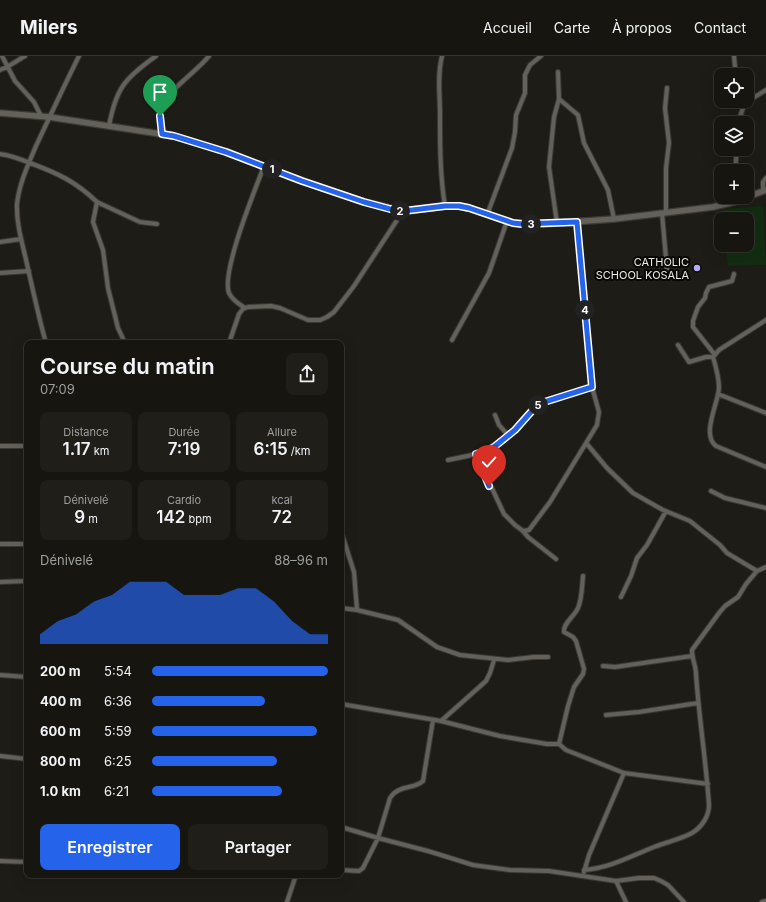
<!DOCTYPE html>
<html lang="fr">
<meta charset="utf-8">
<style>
:root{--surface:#161510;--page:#1f1e19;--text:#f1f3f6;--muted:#9e9f9f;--line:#353430;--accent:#2563eb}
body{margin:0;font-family:Inter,sans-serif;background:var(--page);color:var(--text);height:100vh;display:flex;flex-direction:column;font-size:15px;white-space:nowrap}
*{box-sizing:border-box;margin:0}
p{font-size:13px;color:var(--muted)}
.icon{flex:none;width:22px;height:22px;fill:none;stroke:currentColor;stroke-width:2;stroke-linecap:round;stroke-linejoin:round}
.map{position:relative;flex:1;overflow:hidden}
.side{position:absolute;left:24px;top:284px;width:320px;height:538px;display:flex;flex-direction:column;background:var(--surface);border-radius:8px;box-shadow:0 4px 16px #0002,0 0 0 1px var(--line)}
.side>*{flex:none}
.fabs{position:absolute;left:714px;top:12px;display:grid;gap:8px}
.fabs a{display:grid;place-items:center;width:40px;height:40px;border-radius:8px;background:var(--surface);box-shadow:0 4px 16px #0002,0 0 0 1px var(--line);font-size:20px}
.pin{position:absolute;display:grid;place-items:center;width:34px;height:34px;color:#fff;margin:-41px -17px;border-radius:50% 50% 50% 0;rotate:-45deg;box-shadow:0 0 4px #0007}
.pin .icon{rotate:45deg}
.km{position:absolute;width:20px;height:20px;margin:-10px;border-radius:50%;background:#222;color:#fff;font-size:11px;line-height:20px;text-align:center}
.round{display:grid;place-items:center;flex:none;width:42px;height:42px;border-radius:8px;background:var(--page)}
.head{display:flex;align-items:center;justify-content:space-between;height:68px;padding:0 16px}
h1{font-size:22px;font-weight:600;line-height:30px}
.stats{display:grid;grid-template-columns:repeat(3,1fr);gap:6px;height:68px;padding:4px 16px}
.stats div{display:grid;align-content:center;border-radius:8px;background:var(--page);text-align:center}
.stats b{font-size:17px;font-weight:600}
.stats small{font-size:11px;font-weight:400}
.stats p{font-size:11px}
.chart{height:112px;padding:8px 16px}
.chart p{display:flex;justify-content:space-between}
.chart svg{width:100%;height:72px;margin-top:4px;fill:var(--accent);opacity:.7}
.primary-button{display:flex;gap:8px;margin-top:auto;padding:8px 16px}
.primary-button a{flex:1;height:46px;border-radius:8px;background:var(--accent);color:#fff;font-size:16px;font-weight:600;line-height:46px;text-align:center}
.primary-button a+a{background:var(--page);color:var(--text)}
ul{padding:0 16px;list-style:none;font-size:13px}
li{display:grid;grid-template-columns:64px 48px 1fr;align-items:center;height:30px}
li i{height:10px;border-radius:5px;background:var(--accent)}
header{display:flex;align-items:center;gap:24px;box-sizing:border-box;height:56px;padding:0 20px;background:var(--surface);border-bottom:1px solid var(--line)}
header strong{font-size:19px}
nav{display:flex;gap:22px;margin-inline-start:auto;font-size:14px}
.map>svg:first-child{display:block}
</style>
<header>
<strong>Milers</strong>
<nav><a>Accueil</a><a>Carte</a><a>À propos</a><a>Contact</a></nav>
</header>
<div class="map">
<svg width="766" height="846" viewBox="0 0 766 846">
<rect width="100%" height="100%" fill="#1e1c16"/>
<!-- garden -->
<path fill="#122d12" d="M763,150L766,209L728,210L726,189H747V163H724L723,153Z"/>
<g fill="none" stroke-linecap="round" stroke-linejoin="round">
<!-- minor casing -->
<g stroke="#3a3935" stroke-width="6">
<path id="minor" d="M2,0L15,25L34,46L41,60
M442,0C437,19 440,39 440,58C440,89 440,120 445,150
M734,0L735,11L738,19
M0,14L7,11L25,0
M559,43L578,59L584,87L608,134L614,163
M745,47L766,34
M738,67L745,46
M109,70C116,32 125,22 156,0
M162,78C161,72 160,66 160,60C161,37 196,17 209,0
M0,98C10,99 20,103 30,107C57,117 75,125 97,146L93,166L103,194L108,232L118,272L125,287
M735,115L737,93
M763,135V126L766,122
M97,146L140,166L157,168
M662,157L667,214
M666,157V112L669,87L665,52L667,32
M487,159L512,92L515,76L516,59L525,37V19L530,9L541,0
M557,167L549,111L554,61L559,43L558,16
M0,186L21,183
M0,217L29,215
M245,252C239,248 232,244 229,237C221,216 255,134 264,110
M766,264L719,294L713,301C716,311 719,322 719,332C718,348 701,379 716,390L766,411
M452,284L489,217L507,165
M46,287C39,263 34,238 28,213C24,192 16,170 17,148C19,128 28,109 36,90C50,60 64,30 79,0
M229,287L239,258L243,253L248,251L271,250L280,252L308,264H320L327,261L334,256L354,230L403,155
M678,289L689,306L706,301H713
M715,299L693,271V265L698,251L705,242L706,237L709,231L732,225L734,218
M718,338L766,357
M495,359L499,369L508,379
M0,390H27
M476,398L504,458L515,469L523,475L529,474L550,446L597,369L599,356L592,331
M448,404L482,397L489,394L515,374L539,348L592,331L577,166
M711,435L725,442L766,452
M341,475L354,516L357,554
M523,475L528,481L556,503
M0,488H27
M757,515L766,511
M0,526L27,525
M621,541L631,520L637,502L647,489L666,455
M341,552L357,554L398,564L437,591L460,599L508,604L534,601H548
M603,610L615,611L692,600
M0,619L27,621
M341,648L441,665L500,680L547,688H559L566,694L624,717L708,728
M606,659L639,656L698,647
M441,665L486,625L490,617L494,604
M559,688L568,650L574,631L583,618L584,613L576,585L573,581L564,576C563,567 574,561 578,552C582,543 582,530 583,520
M0,700L27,703
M341,771L378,782L428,795L473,809L510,814L549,815L616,825L639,822H654L661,825L668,829L684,846
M0,805L27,806
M341,814L359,815L363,812L378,782L390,742C399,728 413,734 423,725L433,664
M584,814C610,812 631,800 654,791C667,786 681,783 692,777C702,771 709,760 709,749C706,705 699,662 696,618C696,610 692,603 692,594L719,557L725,550L738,541L746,528L757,515L727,497L720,489L690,465L663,454L633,437L607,412L587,388
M584,816L589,799L624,717
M616,825L626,846
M287,846L296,819
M762,846L766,845"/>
</g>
<!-- secondary casing -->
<g stroke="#3a3935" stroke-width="8">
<path id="secondary" d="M0,57L49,61L174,80L227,96L302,125L364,146L403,155L445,150H459L469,152L513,167L543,168L614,163L713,151L734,146L747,141
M747,141L766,134"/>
</g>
<!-- minor -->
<use href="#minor" stroke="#636159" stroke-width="4"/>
<!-- secondary -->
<use href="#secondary" stroke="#636159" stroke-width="5.5"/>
</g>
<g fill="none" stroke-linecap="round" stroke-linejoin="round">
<!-- route casing -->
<g stroke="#fff" stroke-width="8">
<path id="route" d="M160,60L162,78L174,80L226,96L302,125L364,146L390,153L404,155L445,150H459L469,152L513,167L522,168L577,166L592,331L538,348L515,374L494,391L489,394L476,398L489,430"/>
</g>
<!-- route -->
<use href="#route" stroke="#2563eb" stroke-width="5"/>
</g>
<!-- markers -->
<circle fill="#b4acf9" stroke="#070705" stroke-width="1.5" cx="697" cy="212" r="4"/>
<g text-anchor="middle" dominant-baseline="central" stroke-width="4" stroke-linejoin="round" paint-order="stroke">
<!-- poi labels -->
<g font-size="11" fill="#eceae6" stroke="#070705" text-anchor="end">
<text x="689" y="206">CATHOLIC<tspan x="689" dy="13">SCHOOL KOSALA</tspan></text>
</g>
</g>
</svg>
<div class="fabs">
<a><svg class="icon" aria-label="locate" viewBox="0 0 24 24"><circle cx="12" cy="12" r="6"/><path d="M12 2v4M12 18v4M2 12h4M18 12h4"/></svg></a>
<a><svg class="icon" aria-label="layers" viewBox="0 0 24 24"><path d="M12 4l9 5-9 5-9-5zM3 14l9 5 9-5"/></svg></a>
<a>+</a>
<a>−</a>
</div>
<div class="pin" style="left:160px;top:60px;background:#1e9e55"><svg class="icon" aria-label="arrive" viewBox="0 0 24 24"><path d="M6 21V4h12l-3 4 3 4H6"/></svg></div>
<div class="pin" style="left:489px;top:430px;background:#d93025"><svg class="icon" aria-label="check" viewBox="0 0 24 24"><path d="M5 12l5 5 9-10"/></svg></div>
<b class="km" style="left:272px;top:113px">1</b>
<b class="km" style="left:400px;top:155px">2</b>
<b class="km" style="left:531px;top:168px">3</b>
<b class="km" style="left:585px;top:254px">4</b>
<b class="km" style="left:538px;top:349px">5</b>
<section class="side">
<div class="head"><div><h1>Course du matin</h1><p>07:09</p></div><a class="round"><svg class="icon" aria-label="share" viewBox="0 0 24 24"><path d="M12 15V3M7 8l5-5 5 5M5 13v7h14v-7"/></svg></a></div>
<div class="stats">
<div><p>Distance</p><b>1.17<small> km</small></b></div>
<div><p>Durée</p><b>7:19</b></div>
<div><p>Allure</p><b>6:15<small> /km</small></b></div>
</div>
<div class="stats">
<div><p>Dénivelé</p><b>9<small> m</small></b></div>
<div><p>Cardio</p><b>142<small> bpm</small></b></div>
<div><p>kcal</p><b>72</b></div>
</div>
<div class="chart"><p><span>Dénivelé</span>88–96 m</p>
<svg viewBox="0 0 160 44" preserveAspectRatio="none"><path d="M0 44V38L10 30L20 26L30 18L40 14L50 6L60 6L70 6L80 14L90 14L100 14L110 10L120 10L130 18L140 30L150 38L160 38V44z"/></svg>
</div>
<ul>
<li><b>200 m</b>5:54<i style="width:100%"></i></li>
<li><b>400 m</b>6:36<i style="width:64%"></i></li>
<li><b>600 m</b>5:59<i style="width:94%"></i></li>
<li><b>800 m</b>6:25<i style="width:71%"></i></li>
<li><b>1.0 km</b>6:21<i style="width:74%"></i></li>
</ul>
<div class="primary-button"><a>Enregistrer</a><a>Partager</a></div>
</section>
</div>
